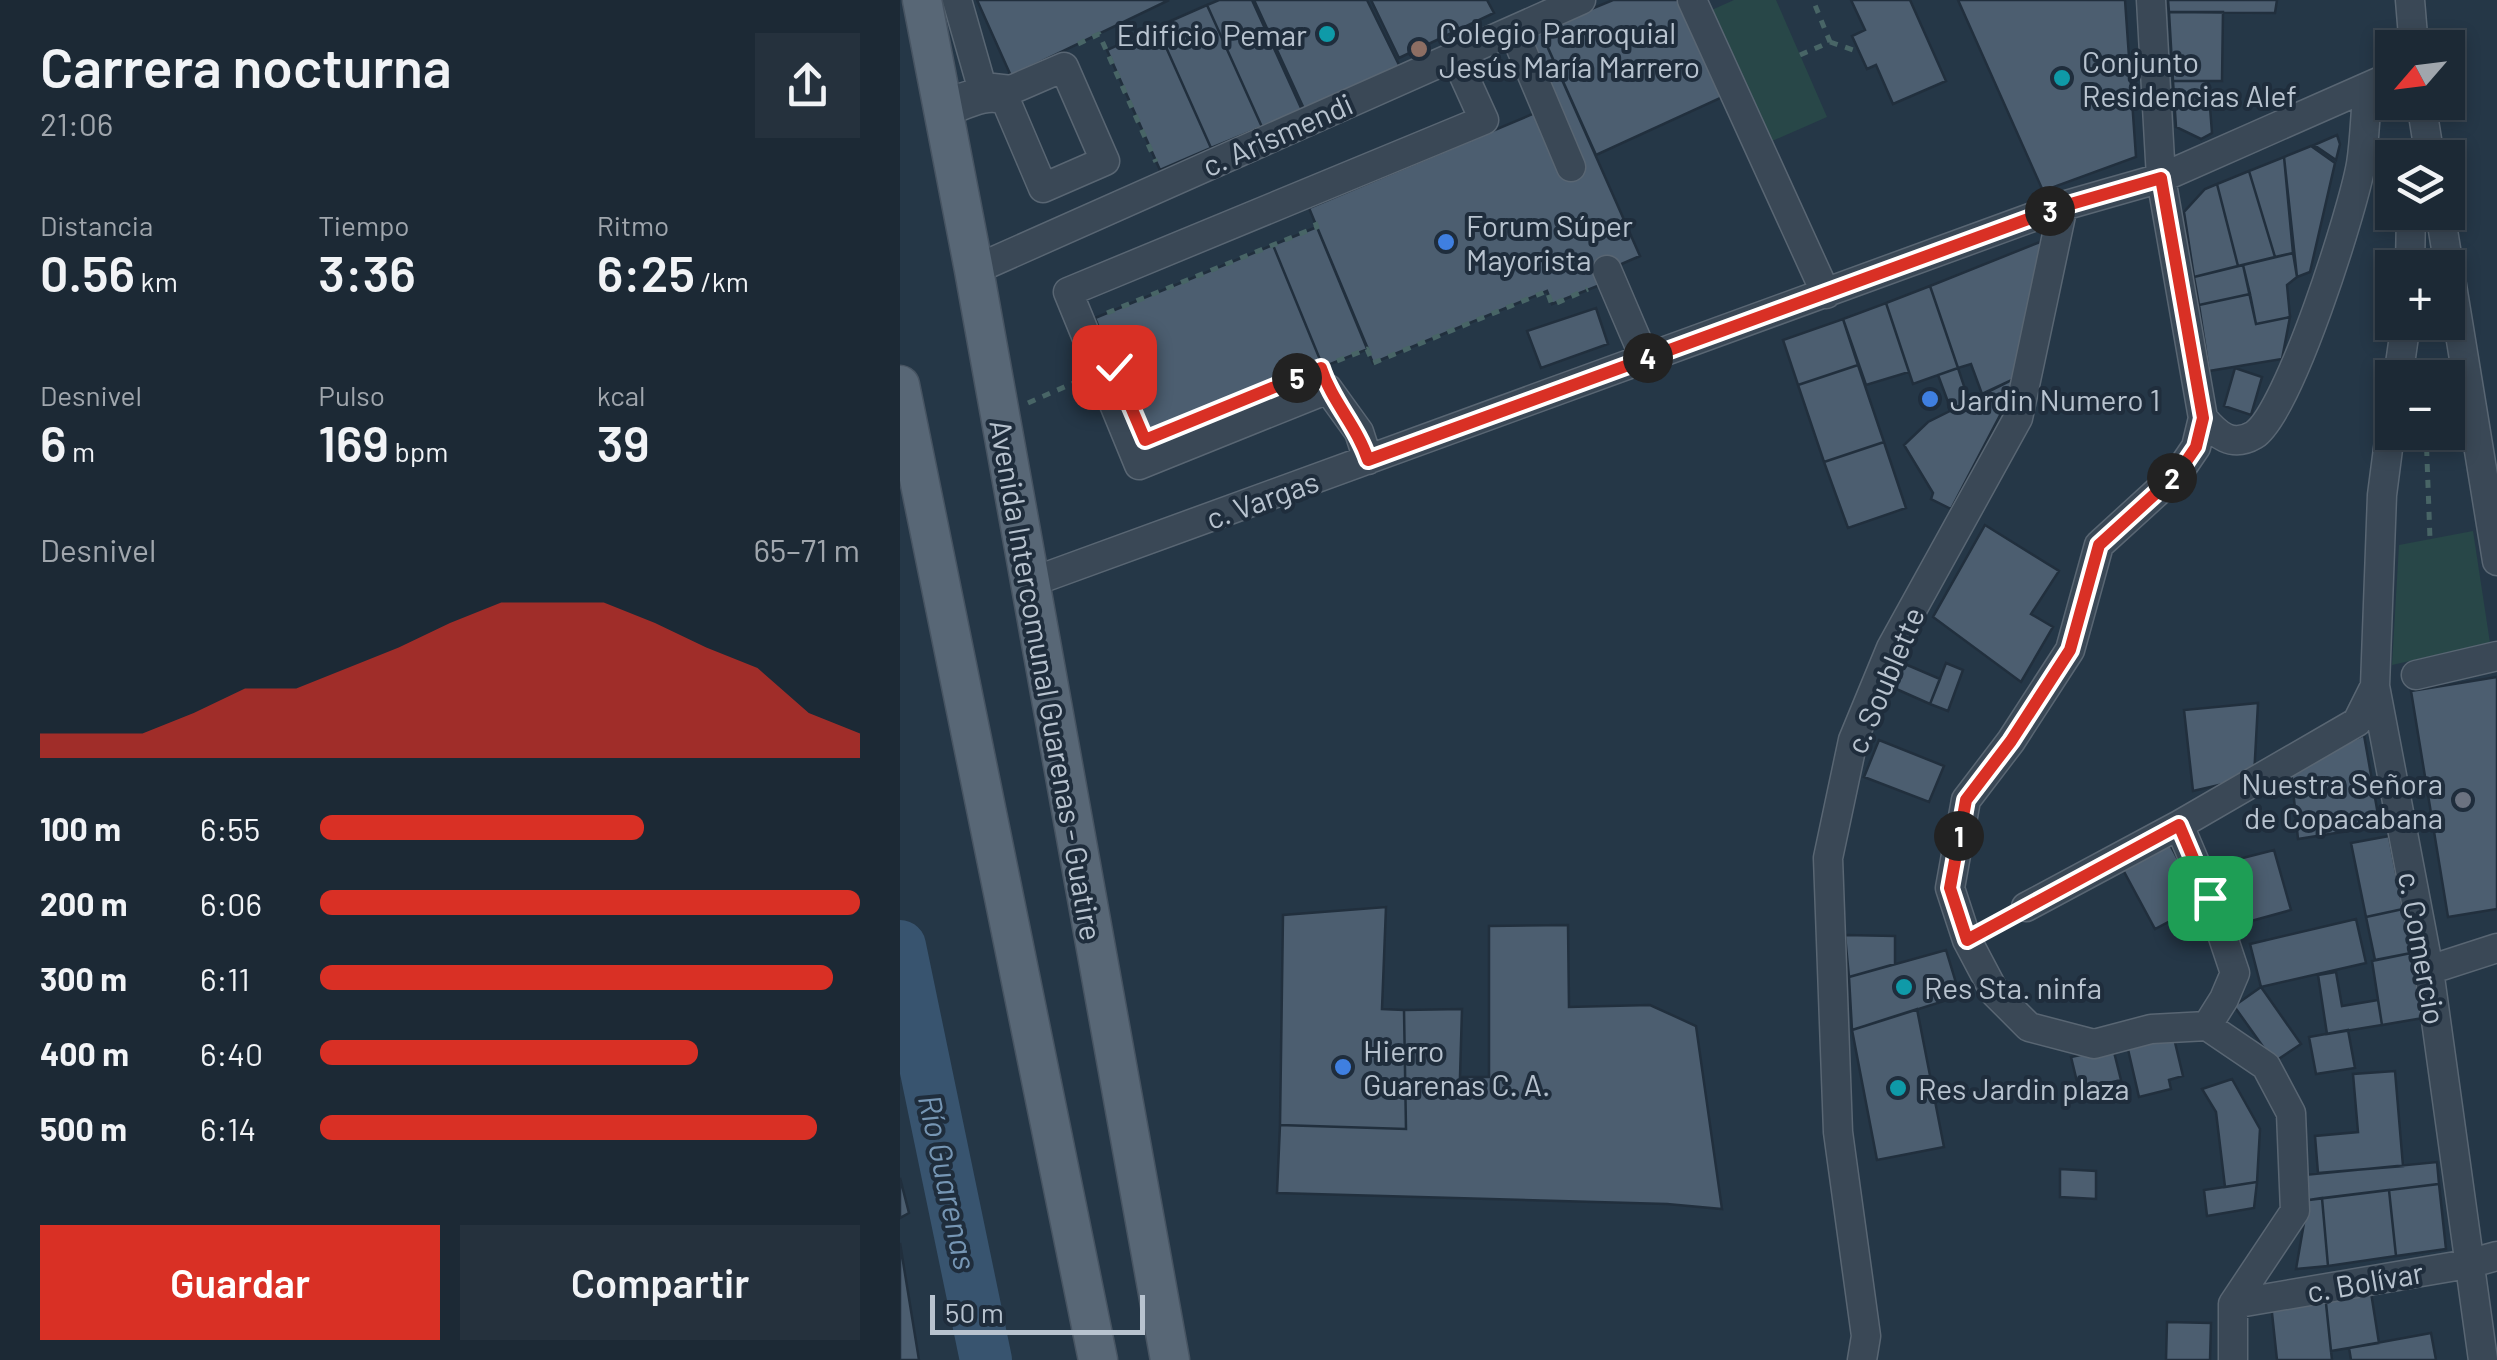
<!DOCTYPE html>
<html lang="es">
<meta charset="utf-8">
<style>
:root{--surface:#1c2935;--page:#25313d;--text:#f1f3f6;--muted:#a0a6ad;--line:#3a4550;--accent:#d93025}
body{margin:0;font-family:Barlow,sans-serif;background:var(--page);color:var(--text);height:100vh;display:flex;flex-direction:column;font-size:38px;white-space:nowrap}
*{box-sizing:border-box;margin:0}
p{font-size:32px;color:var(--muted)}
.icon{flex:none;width:55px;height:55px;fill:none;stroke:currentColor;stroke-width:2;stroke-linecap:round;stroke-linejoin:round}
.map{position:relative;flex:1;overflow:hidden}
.panel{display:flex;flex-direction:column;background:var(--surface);width:900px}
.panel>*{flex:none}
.needle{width:65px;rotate:242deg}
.fabs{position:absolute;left:1475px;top:30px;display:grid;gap:20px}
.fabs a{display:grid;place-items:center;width:90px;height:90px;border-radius:0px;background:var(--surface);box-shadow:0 5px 15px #0003,0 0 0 2px var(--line);font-size:50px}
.scale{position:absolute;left:30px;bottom:25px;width:215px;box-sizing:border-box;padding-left:10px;border:5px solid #b8c3cf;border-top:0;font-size:28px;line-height:35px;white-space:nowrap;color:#b8c3cf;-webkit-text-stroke:8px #1f2d3c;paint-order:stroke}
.pin{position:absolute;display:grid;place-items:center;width:85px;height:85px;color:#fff;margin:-42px;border-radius:20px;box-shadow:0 5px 15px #0006}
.km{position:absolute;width:50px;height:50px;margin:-25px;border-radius:50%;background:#222;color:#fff;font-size:28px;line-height:50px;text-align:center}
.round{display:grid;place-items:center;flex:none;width:105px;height:105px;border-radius:0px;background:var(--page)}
.head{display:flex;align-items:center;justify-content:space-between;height:170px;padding:0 40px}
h1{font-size:55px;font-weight:600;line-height:75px}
.metrics{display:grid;grid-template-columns:repeat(3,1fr);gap:15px;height:170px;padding:10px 40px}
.metrics div{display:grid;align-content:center}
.metrics b{font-size:50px;font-weight:600}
.metrics small{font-size:28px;font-weight:400}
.metrics p{font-size:28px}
.chart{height:280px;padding:20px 40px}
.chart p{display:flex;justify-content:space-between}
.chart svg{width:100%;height:180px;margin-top:10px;fill:var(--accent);opacity:.7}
.cta{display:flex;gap:20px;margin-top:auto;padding:20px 40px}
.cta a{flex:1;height:115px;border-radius:0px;background:var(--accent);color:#fff;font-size:40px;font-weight:600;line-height:115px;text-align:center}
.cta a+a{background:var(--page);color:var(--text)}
ul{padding:0 40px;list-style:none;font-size:32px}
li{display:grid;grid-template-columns:160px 120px 1fr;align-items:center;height:75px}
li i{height:25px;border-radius:12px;background:var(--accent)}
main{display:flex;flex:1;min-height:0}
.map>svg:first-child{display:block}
</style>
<main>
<section class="panel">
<div class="head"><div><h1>Carrera nocturna</h1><p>21:06</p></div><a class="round"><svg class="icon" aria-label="share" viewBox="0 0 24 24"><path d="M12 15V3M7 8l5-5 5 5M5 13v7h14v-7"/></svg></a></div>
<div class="metrics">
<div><p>Distancia</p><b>0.56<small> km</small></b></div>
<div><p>Tiempo</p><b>3:36</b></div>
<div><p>Ritmo</p><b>6:25<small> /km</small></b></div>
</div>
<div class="metrics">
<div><p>Desnivel</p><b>6<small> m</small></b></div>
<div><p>Pulso</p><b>169<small> bpm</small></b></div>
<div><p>kcal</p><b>39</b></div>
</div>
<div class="chart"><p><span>Desnivel</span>65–71 m</p>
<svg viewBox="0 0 160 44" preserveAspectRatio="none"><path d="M0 44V38L10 38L20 38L30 33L40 27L50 27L60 22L70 17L80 11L90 6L100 6L110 6L120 11L130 17L140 22L150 33L160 38V44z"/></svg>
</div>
<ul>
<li><b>100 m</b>6:55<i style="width:60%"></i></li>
<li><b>200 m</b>6:06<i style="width:100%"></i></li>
<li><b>300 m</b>6:11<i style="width:95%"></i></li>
<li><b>400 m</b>6:40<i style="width:70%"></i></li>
<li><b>500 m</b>6:14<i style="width:92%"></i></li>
</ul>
<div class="cta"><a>Guardar</a><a>Compartir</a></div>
</section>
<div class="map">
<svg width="1597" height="1360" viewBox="0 0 1597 1360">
<rect width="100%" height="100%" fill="#253747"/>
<!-- green -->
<path fill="#284748" d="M834,0H876L927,117L863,145L805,13Z
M1573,531L1590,643L1492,665L1499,545Z"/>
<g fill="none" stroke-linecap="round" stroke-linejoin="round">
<!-- river -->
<path stroke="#38546f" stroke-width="52" d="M0,946L86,1360"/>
</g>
<!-- building -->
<path fill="#4c5e70" stroke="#212f3d" stroke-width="2.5" d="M77,0H269L111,76Z
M319,0H352L402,110L362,127L307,5Z
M354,0H467L501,69L405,111Z
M471,0H587L594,13L499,58Z
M713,0H783L827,95L696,155L640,30Z
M951,0H1010L1046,81L993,104L976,65L967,69L952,36L965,30Z
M1058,0H1225L1236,157L1143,191Z
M1268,0H1377L1375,13L1269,12Z
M307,5L362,127L311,148L257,27Z
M1269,12H1323L1322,81H1273Z
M257,27L311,148L260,170L207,50Z
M640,30L740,256L696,275L700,285L652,304L647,291L473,363L409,208L635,113L627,35Z
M1273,81H1308L1312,133L1301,139L1276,127Z
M1437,135L1440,144L1436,160L1414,145Z
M1411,146L1435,163L1410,272L1397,277L1384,157Z
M1384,157L1393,253L1375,257L1349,171Z
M1349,171L1375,257L1338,266L1317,184Z
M1317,184L1338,266L1294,277L1284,212L1305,189Z
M417,227L468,349L423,367L373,245Z
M1145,240L1114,379L1082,394L1071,364L1058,368L1030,286Z
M373,245L423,367L245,440L195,318Z
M1393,253L1397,277L1387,285L1390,317L1356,324L1343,265Z
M1343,265L1350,294L1299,305L1294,277Z
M1030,286L1058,368L1013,384L986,303Z
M1350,294L1356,324L1390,317L1382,359L1309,371L1299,305Z
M986,303L1009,372L966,385L943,319Z
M696,308L708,344L641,368L627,331Z
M943,319L958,365L898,385L883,340Z
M958,365L984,442L924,462L898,385Z
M1058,368L1069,401L1051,410L1038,375Z
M1335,368L1362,377L1351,415L1324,406Z
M1114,379L1109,398L1051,509L1031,499L1033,493L1004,445L1028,422Z
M331,405L337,420L310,431L304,417Z
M984,442L1006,508L948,528L924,462Z
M1085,525L1159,571L1131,614L1153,627L1121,682L1033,617Z
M1046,663L1063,670L1048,711L1030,704Z
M1005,664L1040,679L1030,704L994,688Z
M1597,677V909L1548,917L1511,691Z
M1358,703L1354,777L1293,791L1284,710Z
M1464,735L1480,826L1398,839L1391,769Z
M979,740L1044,766L1029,802L964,777Z
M1489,836L1503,909L1466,917L1451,843Z
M1268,841L1302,904L1255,929L1221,866Z
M1374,850L1391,910L1344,923L1327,862Z
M486,907L482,1009L504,1010L506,1129L380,1125L383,915Z
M1503,909L1511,953L1475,960L1466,917Z
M1456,919L1466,963L1361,987L1350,944Z
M668,925L669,1007L750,1005L796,1026L822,1209L767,1204L377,1193L380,1125L506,1129L504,1010L562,1009L560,1077H589V926Z
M945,935L995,936V964L949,977Z
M1046,950L1060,996L952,1030L949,977Z
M1511,953L1523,1018L1482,1025L1472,961Z
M1436,972L1442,1006L1478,1000L1482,1025L1427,1034L1418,975Z
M1361,987L1401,1044L1374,1062L1334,1006Z
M1017,1009L1044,1147L977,1160L952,1030Z
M1448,1030L1455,1068L1416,1074L1409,1037Z
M1273,1034L1283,1076L1269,1080L1271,1089L1239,1097L1227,1045Z
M1213,1048L1221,1080L1179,1090L1171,1057Z
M1495,1071L1503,1166L1418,1173L1415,1136L1458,1132L1453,1074Z
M1332,1079L1360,1129L1357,1182L1325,1187L1316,1112L1302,1089Z
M1537,1162L1539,1184L1408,1200L1404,1175Z
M1160,1169L1196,1171V1199L1160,1197Z
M0,1178L9,1213L0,1218Z
M1357,1182L1354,1208L1307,1216L1304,1190Z
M1539,1184L1546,1249L1496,1256L1489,1190Z
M1489,1190L1496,1256L1428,1266L1422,1198Z
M1422,1198L1428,1266L1396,1269L1408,1200Z
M0,1243L19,1360H0Z
M1470,1286L1479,1343L1431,1351L1425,1294Z
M1425,1294L1432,1360H1377L1371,1304Z
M1267,1322L1311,1323L1310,1360H1266Z
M1531,1333L1536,1360H1451L1449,1348Z"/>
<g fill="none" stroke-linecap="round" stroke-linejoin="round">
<!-- minor casing -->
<g stroke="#596673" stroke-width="31">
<path id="minor" d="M57,0L83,91
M792,0L926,294
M1251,0L1261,178L1303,418L1296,447L1279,472L1199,545L1170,650L1111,741L1066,800L1050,888L1067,940L1095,993L1129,1027L1194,1044L1251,1029L1307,1026L1366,1066L1391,1113L1395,1211L1333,1304V1360
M1510,0L1514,48
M617,39L671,167
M1521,102L1530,158
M41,104L93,88L111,90L164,67L205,161L143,188L106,101C87,91 62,107 43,113
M1540,212L1597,561
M1510,268L1511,212
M74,270L681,0
M707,270L745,359
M1498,378L1506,322
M1303,418C1317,435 1332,448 1354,435C1389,413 1453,210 1461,164C1465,139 1465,112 1468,87
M1492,418L1482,495L1475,686L1529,970L1583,1360
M468,460L459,432L428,389L239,465L168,292L584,120L555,56
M129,583L1163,206L1261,178L1492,76
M1516,675L1597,656
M1126,907L1279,825
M1529,970L1597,948
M1307,1026L1324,999L1335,973L1310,898L1279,825L1457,722L1475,686
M1333,1304L1568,1264L1597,1256
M962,1360L966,1336L938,1132L928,858L953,740L991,648L1118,418L1163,206"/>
</g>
<!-- major casing -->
<g stroke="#475462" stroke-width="41">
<path id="major" d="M22,0L74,270L270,1360
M0,385L198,1360"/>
</g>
<!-- path -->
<path stroke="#486566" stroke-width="5" stroke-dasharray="8 8" stroke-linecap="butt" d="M930,42L959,52
M178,44L199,34L256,162
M900,55L930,42L913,0
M207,313L417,227L414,220
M437,361L467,349L473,363L647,291L652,305L688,289
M128,403L178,381
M1526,432L1530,539"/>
<!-- minor -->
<use href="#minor" stroke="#3a4856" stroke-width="28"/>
<!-- major -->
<use href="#major" stroke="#586776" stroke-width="38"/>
</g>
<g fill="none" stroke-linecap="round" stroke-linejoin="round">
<!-- route casing -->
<g stroke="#fff" stroke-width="20">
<path id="route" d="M214,367L245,440L421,368C432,402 457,426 468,460L1164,206L1261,178L1303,418L1296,447L1279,472L1199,545L1170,650L1111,741L1066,800L1050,888L1067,940L1279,825L1310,898"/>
</g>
<!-- route -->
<use href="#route" stroke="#d93025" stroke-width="12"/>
</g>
<!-- markers -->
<g fill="#0f9aa8" stroke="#1f2d3c" stroke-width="4">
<circle cx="427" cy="34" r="10"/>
<circle cx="1162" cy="78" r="10"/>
<circle cx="1004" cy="987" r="10"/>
<circle cx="998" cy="1088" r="10"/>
</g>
<circle fill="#8d6e63" stroke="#1f2d3c" stroke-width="4" cx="519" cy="49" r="10"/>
<g fill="#3f7fe0" stroke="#1f2d3c" stroke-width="4">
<circle cx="546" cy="242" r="10"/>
<circle cx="1030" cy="399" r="10"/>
<circle cx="443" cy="1067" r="10"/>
</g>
<circle fill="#6b7280" stroke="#1f2d3c" stroke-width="4" cx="1563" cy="800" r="10"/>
<g text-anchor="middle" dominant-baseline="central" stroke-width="8" stroke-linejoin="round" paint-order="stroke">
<!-- poi labels -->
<g font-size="30" fill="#b8c3cf" stroke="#1f2d3c" text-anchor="start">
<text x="539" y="32">Colegio Parroquial<tspan x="539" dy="34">Jesús María Marrero</tspan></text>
<text x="407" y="34" text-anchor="end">Edificio Pemar</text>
<text x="1182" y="61">Conjunto<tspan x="1182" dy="34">Residencias Alef</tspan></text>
<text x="566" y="225">Forum Súper<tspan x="566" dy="34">Mayorista</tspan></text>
<text x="1050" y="399">Jardin Numero 1</text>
<text x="1543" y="783" text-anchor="end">Nuestra Señora<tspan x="1543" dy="34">de Copacabana</tspan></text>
<text x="1024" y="987">Res Sta. ninfa</text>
<text x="463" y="1050">Hierro<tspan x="463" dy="34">Guarenas C. A.</tspan></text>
<text x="1018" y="1088">Res Jardin plaza</text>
</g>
<!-- street labels -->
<g font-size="30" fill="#b8c3cf" stroke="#1f2d3c">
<text transform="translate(377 134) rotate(-24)">c. Arismendi</text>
<text transform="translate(362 499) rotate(-20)">c. Vargas</text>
<text transform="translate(147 680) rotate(80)">Avenida Intercomunal Guarenas - Guatire</text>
<text transform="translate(984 680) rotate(-67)">c. Soublette</text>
<text transform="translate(1523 948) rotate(80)">c. Comercio</text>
<text transform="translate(1465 1281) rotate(-10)">c. Bolívar</text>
</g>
<!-- water labels -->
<g font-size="32" font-style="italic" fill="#7696b4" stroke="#1f2d3c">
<text transform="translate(49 1182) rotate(78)">Río Guarenas</text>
</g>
</g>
</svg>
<div class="fabs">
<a><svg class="needle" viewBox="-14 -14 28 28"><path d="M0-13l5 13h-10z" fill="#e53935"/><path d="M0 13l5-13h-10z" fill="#a0a6ad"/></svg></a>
<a><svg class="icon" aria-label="layers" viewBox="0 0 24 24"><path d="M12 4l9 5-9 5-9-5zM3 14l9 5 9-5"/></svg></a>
<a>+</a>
<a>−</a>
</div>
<div class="scale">50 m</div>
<div class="pin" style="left:1310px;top:898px;background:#1e9e55"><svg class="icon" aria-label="arrive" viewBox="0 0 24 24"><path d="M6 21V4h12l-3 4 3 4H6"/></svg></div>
<div class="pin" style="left:214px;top:367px;background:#d93025"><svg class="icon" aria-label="check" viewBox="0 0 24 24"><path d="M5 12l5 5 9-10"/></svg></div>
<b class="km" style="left:1059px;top:836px">1</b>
<b class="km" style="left:1272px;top:478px">2</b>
<b class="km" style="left:1150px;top:211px">3</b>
<b class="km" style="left:748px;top:358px">4</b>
<b class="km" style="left:397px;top:378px">5</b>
</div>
</main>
